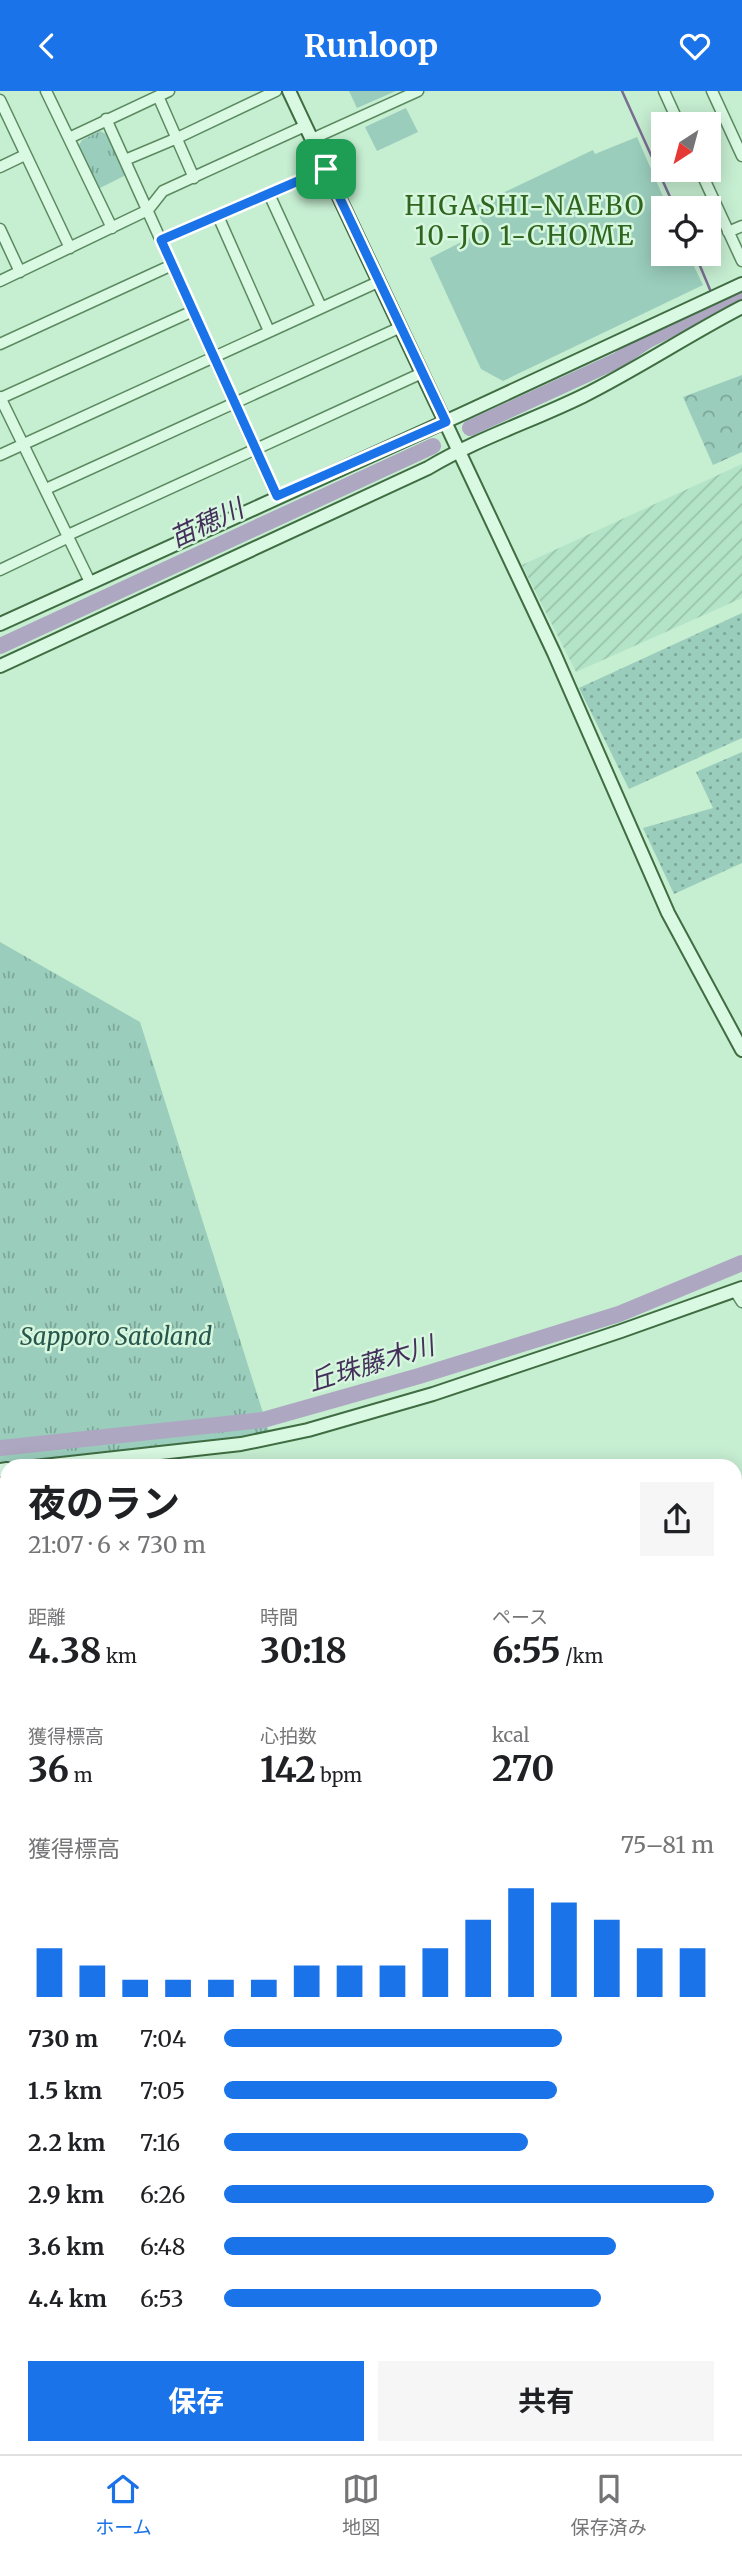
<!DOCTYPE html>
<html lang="ja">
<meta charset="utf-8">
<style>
:root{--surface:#fff;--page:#f6f6f6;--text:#202124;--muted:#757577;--line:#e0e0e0;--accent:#1a73e8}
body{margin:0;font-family:Merriweather,"Noto Sans JP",serif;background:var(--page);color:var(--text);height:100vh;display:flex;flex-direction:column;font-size:26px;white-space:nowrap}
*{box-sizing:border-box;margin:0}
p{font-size:23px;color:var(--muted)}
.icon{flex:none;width:38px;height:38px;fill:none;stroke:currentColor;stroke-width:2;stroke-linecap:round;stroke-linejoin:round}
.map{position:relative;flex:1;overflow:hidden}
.side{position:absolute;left:0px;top:1368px;width:742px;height:996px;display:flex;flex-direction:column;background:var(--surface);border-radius:21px 21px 0 0;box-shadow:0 4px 18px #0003}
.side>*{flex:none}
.needle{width:46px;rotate:216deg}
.fabs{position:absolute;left:651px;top:21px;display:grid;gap:14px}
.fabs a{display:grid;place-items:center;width:70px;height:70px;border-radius:0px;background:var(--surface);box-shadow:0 4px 18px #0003;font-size:35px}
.pin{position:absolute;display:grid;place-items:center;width:60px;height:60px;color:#fff;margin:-30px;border-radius:14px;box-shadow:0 4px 10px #0006}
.round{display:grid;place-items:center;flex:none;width:74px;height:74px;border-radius:0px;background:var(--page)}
.summary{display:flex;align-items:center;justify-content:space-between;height:119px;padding:0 28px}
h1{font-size:38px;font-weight:700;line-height:52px}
.figures{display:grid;grid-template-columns:repeat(3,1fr);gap:10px;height:119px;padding:7px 28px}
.figures div{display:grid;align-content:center}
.figures b{font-size:35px;font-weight:700}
.figures small{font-size:19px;font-weight:400}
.figures p{font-size:19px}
.chart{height:196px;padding:14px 28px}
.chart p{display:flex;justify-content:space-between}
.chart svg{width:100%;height:126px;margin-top:7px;stroke:var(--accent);stroke-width:6}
.action{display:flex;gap:14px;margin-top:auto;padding:14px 28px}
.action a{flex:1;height:80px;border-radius:0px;background:var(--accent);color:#fff;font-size:28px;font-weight:700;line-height:80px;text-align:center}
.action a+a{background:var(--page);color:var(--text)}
ul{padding:0 28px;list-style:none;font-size:23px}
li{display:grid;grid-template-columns:112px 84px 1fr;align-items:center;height:52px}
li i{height:18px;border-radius:9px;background:var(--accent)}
header{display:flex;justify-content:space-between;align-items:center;height:91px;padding:0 28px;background:var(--accent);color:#fff;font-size:32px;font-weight:700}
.dock{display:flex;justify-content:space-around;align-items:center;height:98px;border-top:2px solid var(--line);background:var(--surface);font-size:19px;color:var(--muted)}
.dock a{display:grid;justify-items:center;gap:4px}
.dock .selected{color:var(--accent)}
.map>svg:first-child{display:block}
</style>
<header><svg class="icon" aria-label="back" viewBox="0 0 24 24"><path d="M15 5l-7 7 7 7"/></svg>Runloop<svg class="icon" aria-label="heart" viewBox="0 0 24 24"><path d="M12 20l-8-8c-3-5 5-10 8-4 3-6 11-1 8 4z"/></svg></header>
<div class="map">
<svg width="742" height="2363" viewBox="0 0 742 2363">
<defs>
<pattern id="farmland-furrows" width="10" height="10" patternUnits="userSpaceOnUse" patternTransform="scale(1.75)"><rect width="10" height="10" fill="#b3e4c7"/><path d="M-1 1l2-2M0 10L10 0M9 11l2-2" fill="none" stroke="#9ac4ab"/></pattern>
<pattern id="grass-dots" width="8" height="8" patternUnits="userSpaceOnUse" patternTransform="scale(1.75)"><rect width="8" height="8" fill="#9acdbc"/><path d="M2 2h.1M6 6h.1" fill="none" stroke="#7da798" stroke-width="1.8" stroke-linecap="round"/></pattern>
<pattern id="forest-crowns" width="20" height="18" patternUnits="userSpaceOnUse" patternTransform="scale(1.75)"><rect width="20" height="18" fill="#9acdbc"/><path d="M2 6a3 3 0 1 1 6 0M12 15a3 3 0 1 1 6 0" fill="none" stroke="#7da798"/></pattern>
<pattern id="park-tufts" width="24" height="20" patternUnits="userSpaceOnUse" patternTransform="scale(1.75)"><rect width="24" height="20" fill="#9acdbc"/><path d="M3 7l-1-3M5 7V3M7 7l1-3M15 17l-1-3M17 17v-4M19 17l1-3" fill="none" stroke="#7da798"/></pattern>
</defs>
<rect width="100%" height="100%" fill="#c6eed1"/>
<!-- farmland -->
<path fill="url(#farmland-furrows)" d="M742,373V507L576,581L522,474Z
M0,1715L7,1718V1867L0,1907Z
M742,1921V2067L735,2055V1924Z
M742,2090V2252L735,2256V2094Z
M485,2357H666L659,2363H483Z"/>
<!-- grass -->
<path fill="url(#grass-dots)" d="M742,522V647L629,698L579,597Z
M742,661V772L674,803L643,737L713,717L696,681Z
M741,1403L742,1457L735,1461V1444L737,1443L735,1428L741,1425L735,1414V1406Z"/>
<!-- forest -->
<path fill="url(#forest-crowns)" d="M742,284V361L713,374L683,306Z"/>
<!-- park -->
<path fill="url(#park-tufts)" d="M349,0H396L357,17Z
M100,40L108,44L126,84L98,98L78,56L82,49Z
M0,851L140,931L269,1341L266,1344L225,1350L0,1373Z"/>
<!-- pitch -->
<path fill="#9acdbc" d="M406,17L418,41L377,60L365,36Z
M637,46L668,117H663V163H688L703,194L503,290L481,278L430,167L487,138L473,116L593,59L595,63Z"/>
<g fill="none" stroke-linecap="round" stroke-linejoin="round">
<!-- stream -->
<path stroke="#796e91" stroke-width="2.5" d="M622,0L675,117
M695,163L711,201
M727,2363L742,2357"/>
<!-- river -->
<path stroke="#aea7c2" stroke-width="16" d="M470,337L618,269L648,249L742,203
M0,555L433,355
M0,1357L263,1329L419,1285L619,1223L742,1172"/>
<!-- street casing -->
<g stroke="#5c8a60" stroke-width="13">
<path id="street" d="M46,0L112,137
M664,0L679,33
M712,0L742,65
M158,5L194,87
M0,9L70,157
M106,28L277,406
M69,47L169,0
M312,48L418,0
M125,69L175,48L276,0
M0,76L25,64
M700,79L742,170
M269,103L321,216
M218,125L269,240
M0,138L20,181
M728,141L742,135
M161,149L326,78
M0,190L148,119L163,100L305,35
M0,253L172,174
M0,306L90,491
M1,307L193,220
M0,364L378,191
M46,398L401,236
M68,444L422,282
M0,479L69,446
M735,1200L742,1211
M0,1596L7,1599
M685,2357L687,2363
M472,2363L474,2357"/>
</g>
<!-- secondary casing -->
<g stroke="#3f6c41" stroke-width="16">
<path id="secondary" d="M289,0L554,562L668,822L742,959
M0,533L460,324L742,193
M0,575L428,377C476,348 532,330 583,305C637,278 688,244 742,216
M34,1376L241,1353L308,1339L433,1303L621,1240L742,1197
M0,1379L7,1378"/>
</g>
<!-- primary casing -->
<g stroke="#305831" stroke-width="18">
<path id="primary" d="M735,1873L742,1870
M735,1895L742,1892
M0,2040H7
M0,2060L7,2059"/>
</g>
<!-- street -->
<use href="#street" stroke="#d9f9e2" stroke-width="10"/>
<!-- secondary -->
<use href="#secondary" stroke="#d9f9e2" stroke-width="12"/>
<!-- primary -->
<use href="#primary" stroke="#9ff1b3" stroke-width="14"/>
</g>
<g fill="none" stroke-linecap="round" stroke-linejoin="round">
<!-- route casing -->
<g stroke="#fff" stroke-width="14">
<path id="route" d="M326,78L446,331L277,405L161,149Z"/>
</g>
<!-- route -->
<use href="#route" stroke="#1a73e8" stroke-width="9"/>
</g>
<g text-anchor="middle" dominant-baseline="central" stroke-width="5" stroke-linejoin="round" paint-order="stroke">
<!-- park labels -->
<g font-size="24" font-style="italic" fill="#26564d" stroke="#d6f6de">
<text x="116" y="1245">Sapporo Satoland</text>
</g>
<!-- neighbourhood labels -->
<g font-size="26" letter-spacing="2" fill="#2f661f" stroke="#d6f6de">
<text x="525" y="114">HIGASHI-NAEBO<tspan x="525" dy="30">10-JO 1-CHOME</tspan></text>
</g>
<!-- water labels -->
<g font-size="26" font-style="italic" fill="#442f5a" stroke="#d6f6de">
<text transform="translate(206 432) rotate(-25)">苗穂川</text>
<text transform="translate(371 1272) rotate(-17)">丘珠藤木川</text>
</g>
</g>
</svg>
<div class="fabs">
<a><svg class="needle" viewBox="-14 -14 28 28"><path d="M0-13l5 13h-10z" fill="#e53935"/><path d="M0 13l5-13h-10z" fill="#757577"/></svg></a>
<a><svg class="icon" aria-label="locate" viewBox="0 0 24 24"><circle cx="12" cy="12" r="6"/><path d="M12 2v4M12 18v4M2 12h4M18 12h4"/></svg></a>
</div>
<div class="pin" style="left:326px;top:78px;background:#1e9e55"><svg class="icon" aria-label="arrive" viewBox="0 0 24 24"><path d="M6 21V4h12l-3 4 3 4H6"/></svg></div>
<section class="side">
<div class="summary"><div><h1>夜のラン</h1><p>21:07 · 6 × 730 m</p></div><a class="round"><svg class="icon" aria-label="share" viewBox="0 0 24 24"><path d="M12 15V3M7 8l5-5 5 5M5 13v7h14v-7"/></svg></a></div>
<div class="figures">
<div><p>距離</p><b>4.38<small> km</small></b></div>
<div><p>時間</p><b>30:18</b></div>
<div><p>ペース</p><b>6:55<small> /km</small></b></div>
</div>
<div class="figures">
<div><p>獲得標高</p><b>36<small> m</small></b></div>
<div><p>心拍数</p><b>142<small> bpm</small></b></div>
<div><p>kcal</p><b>270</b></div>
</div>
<div class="chart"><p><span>獲得標高</span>75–81 m</p>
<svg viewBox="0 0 160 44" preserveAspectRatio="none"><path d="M5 44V27M15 44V33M25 44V38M35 44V38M45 44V38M55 44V38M65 44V33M75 44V33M85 44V33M95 44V27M105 44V17M115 44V6M125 44V11M135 44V17M145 44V27M155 44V27"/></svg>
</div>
<ul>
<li><b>730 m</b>7:04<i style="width:69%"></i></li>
<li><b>1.5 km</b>7:05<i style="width:68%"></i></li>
<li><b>2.2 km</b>7:16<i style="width:62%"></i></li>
<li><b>2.9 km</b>6:26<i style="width:100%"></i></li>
<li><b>3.6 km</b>6:48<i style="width:80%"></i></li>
<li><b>4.4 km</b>6:53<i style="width:77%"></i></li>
</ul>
<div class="action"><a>保存</a><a>共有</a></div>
</section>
</div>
<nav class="dock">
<a class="selected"><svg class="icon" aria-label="home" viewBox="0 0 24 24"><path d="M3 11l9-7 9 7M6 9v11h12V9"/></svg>ホーム</a>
<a><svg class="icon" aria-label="map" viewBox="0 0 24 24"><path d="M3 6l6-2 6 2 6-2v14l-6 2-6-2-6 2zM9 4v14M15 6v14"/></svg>地図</a>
<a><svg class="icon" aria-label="saved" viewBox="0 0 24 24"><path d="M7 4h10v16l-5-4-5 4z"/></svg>保存済み</a>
</nav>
